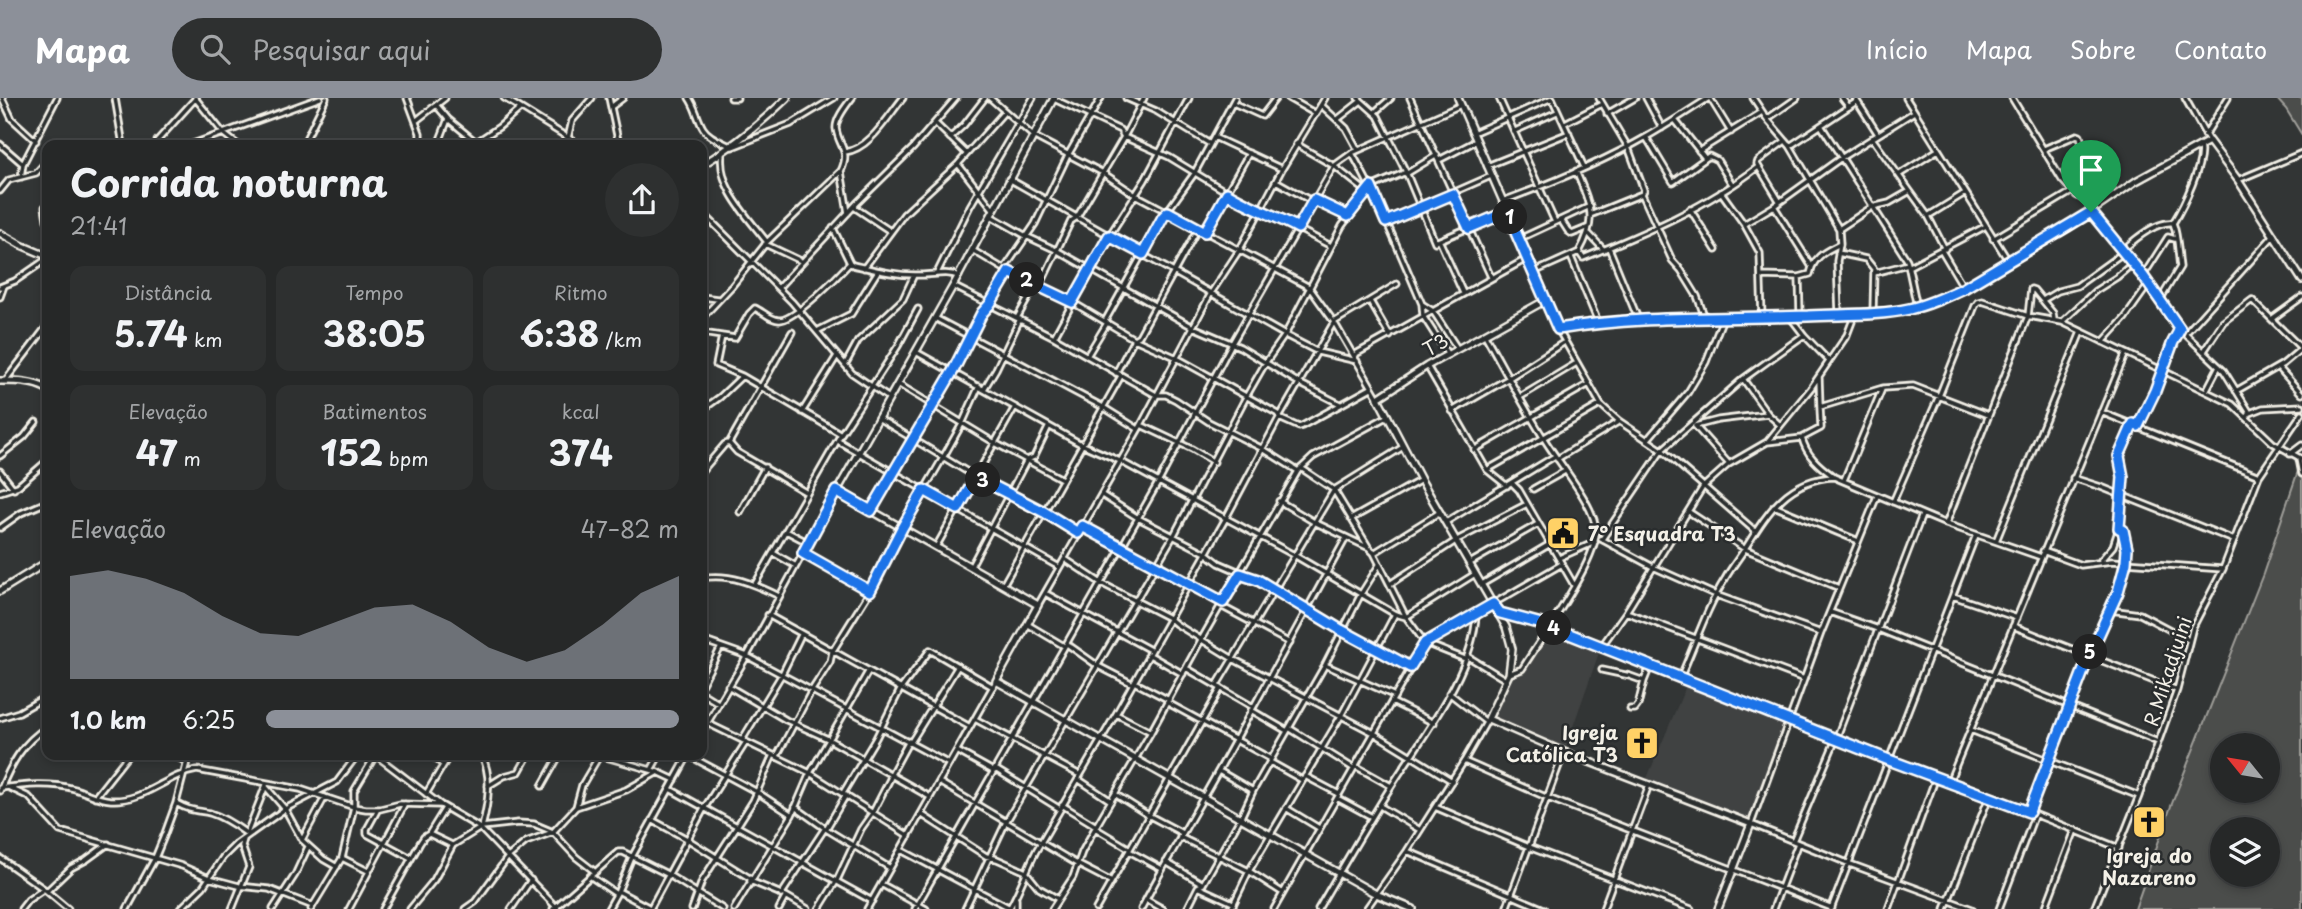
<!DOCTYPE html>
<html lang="pt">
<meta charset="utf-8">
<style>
:root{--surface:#262828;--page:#2e3030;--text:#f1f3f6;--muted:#a4a6a8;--line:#424445;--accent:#8c9099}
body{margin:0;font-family:"Playpen Sans",sans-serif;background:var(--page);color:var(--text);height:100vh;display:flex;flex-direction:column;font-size:26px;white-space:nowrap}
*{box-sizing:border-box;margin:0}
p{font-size:23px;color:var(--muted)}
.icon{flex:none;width:38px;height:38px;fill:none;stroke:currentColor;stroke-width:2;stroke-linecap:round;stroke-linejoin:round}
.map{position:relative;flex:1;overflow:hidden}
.panel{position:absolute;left:42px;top:42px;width:665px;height:620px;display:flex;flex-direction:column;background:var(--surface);border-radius:14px;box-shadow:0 4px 10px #0003,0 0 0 2px var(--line)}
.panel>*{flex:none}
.needle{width:46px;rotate:300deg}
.fabs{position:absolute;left:2210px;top:635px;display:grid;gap:14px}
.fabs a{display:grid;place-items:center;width:70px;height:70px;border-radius:50%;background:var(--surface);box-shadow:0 4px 10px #0003,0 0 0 2px var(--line);font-size:35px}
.pin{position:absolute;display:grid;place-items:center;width:60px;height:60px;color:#fff;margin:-72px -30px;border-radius:50% 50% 50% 0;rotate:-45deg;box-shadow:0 0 7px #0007}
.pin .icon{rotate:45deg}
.km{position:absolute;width:35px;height:35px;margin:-18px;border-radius:50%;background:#222;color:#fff;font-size:19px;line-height:35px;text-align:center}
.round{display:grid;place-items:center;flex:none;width:74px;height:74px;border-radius:37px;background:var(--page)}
.overview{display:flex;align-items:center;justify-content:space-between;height:119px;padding:0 28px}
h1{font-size:38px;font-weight:700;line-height:52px}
.stats{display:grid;grid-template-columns:repeat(3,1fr);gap:10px;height:119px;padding:7px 28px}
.stats div{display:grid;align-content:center;border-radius:14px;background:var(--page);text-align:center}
.stats b{font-size:35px;font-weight:700}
.stats small{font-size:19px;font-weight:400}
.stats p{font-size:19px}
.chart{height:196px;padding:14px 28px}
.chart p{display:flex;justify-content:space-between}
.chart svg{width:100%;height:126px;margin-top:7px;fill:var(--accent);opacity:.7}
ul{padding:0 28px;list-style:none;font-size:23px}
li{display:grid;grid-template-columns:112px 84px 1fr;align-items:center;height:52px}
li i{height:18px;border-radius:9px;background:var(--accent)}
header{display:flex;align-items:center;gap:42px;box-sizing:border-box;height:98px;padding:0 35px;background:var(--accent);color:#fff}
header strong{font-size:33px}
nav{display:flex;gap:38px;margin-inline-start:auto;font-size:24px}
.search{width:490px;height:63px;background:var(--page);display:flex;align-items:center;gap:18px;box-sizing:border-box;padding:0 24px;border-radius:38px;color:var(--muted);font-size:26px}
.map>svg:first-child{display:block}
</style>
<header>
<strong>Mapa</strong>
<div class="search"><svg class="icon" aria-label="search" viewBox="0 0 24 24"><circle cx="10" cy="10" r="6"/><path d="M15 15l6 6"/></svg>Pesquisar aqui</div>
<nav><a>Início</a><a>Mapa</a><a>Sobre</a><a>Contato</a></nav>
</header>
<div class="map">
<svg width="2302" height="811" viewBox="0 0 2302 811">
<rect width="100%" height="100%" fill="#323535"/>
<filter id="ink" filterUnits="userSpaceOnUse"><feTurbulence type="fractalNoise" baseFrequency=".0143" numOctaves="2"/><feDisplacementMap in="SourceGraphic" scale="14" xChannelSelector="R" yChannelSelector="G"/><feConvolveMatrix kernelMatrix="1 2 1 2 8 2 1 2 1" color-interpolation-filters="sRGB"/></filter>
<g filter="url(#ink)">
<!-- built -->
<path fill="#404242" d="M1549,528L1601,549L1564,654L1488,621L1509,576L1522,571Z
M1688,583L1788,623L1751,726L1645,685Z"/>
<!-- green -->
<path fill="#4b4d4c" stroke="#a09f9a" stroke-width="2" fill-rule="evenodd" d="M2276,0H2302V37L2286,11Z
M2299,370L2302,382V811H2135L2171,708L2263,476ZM2222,648H2268V693H2222ZM2222,732H2268V777H2222Z"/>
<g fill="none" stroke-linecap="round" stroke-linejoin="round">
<!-- street casing -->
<g stroke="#f4f1e8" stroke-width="9">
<path id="street" d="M2,0L12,21L36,43
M115,0L123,47
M195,0L224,36L238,47
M407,0L420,35V47
M504,0L580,47
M609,0L619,47
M689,0C696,10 697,20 703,30C709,40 723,44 732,49L791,26L834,0
M731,0H737
M990,0L1033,38L1103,75L1134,96L1309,189L1334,224L1378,300
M1126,0L1156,13L1210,46
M1288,0L1316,16
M1358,0L1378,18L1406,74L1435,144L1507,114
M1410,0L1491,179
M1499,0L1555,124
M1646,0L1662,30
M1710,0L1731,34
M1753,0L1767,21L1790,48L1839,131L1840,146L1837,163L1839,216
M1842,0L1849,9
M1855,0L1878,36
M1906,0L2009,164
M2012,0L2062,82L2076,97L2085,102L2103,103
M2185,0L2209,43
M1054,1L1120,32L1124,39L1169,59L1253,110L1262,112L1331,148
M1233,5L1262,18L1276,0
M1321,7L1346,30L1358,52
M437,8L448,21L476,44
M611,9L623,0
M1375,14L1391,0
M1607,16L1635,0
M1338,21L1361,3
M1767,21L1797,0
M417,22L445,0
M1675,22L1705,60
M935,25L967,56
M1565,25L1602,6
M1822,29L1907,162L1917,209
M1515,33L1557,14
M1473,35L1552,0L1584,69
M2205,37L2228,0
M1214,39L1282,71
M1646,39L1673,84L1709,58L1717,62L1732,86
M950,40L964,27L985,0
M1872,40L1928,118L1945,151
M0,46L23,66
M1296,46L1334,68L1367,94
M156,47L157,43L195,1
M190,47L320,0
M260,47C273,43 280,42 292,47
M303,47L326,0
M438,47L448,21
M472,47L499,29L520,11
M564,47L568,40L572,23L592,0
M1790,48L1856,4
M2044,51L2077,37L2080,38L2086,60L2077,96
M1699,53L1762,14
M845,54C870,51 888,18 903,0
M722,55C717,89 747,118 767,144
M1352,55C1379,103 1400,155 1422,206L1423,218L1448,257
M1439,62L1476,43
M958,66L993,111
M1487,68L1569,35
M841,73L848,115
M1576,73C1590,107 1598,120 1579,154
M1406,76L1437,57
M1900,76L1938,52
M21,79L23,66L57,0
M1009,81L1285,237L1318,254L1357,263
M2238,82L2302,55
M1276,83L1313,104
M0,93L9,82L36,75L47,63
M1721,94L1744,126L1760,155L1762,220
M1642,96L1672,162L1681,172L1697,198L1705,220
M1314,101L1348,119
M1503,103C1552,85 1603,64 1648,38C1669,26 1688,13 1709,0
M1780,104L1757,66L1758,63L1785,43
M1774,108L1812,169C1818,156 1828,152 1840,146
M45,109L47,122
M854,109L890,133
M1690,111L1716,152
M702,114L792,204L852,275L889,300
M2091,114L2143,178L2180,231L2224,273L2250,315L2247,319
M1590,117L1642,96L1644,92L1628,49L1599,0
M991,118L1026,138L1056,152L1193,229L1240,249L1299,285L1340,306
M1928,118L1965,95
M1561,122L1568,133L1572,136L1589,129
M1386,124L1491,78
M2173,125C2183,109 2205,64 2200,48
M1744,126L1774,108L1841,60L1914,14
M833,130L850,165L853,167C875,172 898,178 920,177C935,177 945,173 959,178
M1839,131L1872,109L1889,105L1910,93
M1205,133L1249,55
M1589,136L1604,152
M1519,141L1590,108
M1993,141L2073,93
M1440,144L1463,195
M765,146L801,163
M1609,150L1638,221
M972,152L1009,174L1072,204L1134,241L1175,259L1280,317
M1942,153L1964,190
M2122,153C2135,141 2156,123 2173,125C2178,137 2178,155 2180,169L2160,202
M1838,155L1866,161L1874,171L1873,214
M1571,159L1598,224
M1910,168L1986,128
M864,170L904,116L958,66L1005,13
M1005,170L1035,126L1068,57L1101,0
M1534,174L1579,154L1583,160C1643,136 1707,109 1758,69
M937,175L970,108L1033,0
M1874,175L1908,166
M1761,178L1799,179
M2143,178L2168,139L2175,141
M953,188L1054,239L1156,297H1166L1176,302L1209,324L1263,351L1298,373
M1040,188L1071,123L1077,119L1124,39L1144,0
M0,189L15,183L47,161
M778,190L857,105L913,50L956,0
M2031,191L2034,192L2053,215L2054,222
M0,199L4,188
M702,199L718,201
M2043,202L2058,193L2077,188L2124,154
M1370,203L1390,238
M1422,206L1433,213L1457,250
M1800,217L1799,179L1810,176L1812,169
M702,220L732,188L767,144L841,73C851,52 838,48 836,30C836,20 846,8 852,0
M935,220L1103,309L1138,331
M1017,220L1036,186
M1791,220L1804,237L1829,263
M2273,220L2302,199
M1105,223L1163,119L1194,76L1235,0
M2062,224L2095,193L2117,179L2132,166
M1558,231L1601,307L1619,323L1662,352L1755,433
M817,233L851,216L878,173
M792,234L729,345L737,354L807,395
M702,235L735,240L749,216L755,210C762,213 772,223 780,222C796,221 838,178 850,165
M2185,236L2274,137
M1485,237C1504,271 1522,306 1543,339C1556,362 1599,411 1596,436C1594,467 1540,542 1522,571L1509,576
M722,238L716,267L742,278L841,336
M1054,239L1109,138L1145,82L1189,0
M2103,244L2125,220L2149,186
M2204,253L2223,224L2252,202L2302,251
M916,254L1081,346L1120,363L1294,457L1395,516L1406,519L1475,476
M1354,257L1528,160
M1087,258L1107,225
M845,267L858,243L903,201L914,177
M1427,268L1487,372L1507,388
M2278,269L2302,296
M1116,275L1134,241L1139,238L1198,130
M1819,279L1820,309
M1743,281L1768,316
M5,283L47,228
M898,286L995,345L1062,381
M984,291L996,271L1020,221
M2206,293L2219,268
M2236,293L2283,266L2302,250
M1520,299L1575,266
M702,312L720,299L742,278
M1452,313L1509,280L1563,245
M802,314L837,258
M2101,314L2259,378
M2250,315L2263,310L2302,308
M878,320L976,379L1078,435
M1279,320L1299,329L1302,328L1371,290
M1141,327L1192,351L1214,364
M1695,328L1718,322L1768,316L1780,327
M2138,328L2159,284L2169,253L2180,231
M1696,329L1729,366
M1648,341L1688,294L1706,264L1723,220
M838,343L1059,469
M1767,344L1802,340
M1474,352L1589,286
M2290,356L2302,347
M0,358L24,339L36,324
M1557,361L1618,324
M2299,361L2302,376
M1301,370L1334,392L1369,450L1374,455L1406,519L1425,545L1465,561
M1487,372L1600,307
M0,373L14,391
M702,373L725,346L729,345
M1833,378C1819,368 1806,357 1802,340L1821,330L1820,309L1883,290L1913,288L1988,317
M2073,380L2101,389L2234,442
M1844,382L1882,291
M1512,385L1519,392L1574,487
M1533,391L1565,373
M0,394L18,388L47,363
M1102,397L1138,420L1206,455L1219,465L1258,482L1341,532L1410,569
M1877,398L1821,535L1751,726L1850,766L1972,811
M1279,403L1314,424L1367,449
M1893,404L1939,298L1975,208L1978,204L1982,203L2028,218L2031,191
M1774,408L1856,442
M872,412L953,273L986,209L990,206L1009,174
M740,414L765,369
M1689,414L1745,451L1839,490
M1351,421L1421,382
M1446,424L1555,358
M1946,426L2028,218L2062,224L2232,306L2273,345L2302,361
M1082,428L1223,504
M0,430L21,415L47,404
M786,433L809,445
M1601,441L1653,469L1716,497L1821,535
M1602,441L1662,352L1743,281L1804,237
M1996,443L2081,234
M936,449L1015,309
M2043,453L2081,467L2112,463L2223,471
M773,455L796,468
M803,455L870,493
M1374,455L1440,414
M1559,460L1595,444
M1065,461L1101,485L1169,520L1176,526L1233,561L1374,635L1452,683
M2101,462L2113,448L2119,430L2123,379L2119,358L2133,326
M1470,465L1538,426
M971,468L1027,362L1034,359L1049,328
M702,480C730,475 754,486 779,498
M755,486L841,336L898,248L918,211
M1390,486L1457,442L1527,406
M1482,486L1550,446
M1003,487L1121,278
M1045,495L1150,552
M1953,498L2017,520
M1038,507L1141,327L1211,195L1240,151L1282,71L1325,0
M1221,508L1290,545
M2110,512L2140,516L2189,542
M1626,514L1804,581
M1830,514L1878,531L2158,644
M1500,515L1549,528L1889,662L1989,698L2119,750
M768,517L970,629
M1027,526L1064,548
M2013,528L2177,592
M702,542L747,558L949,666
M1067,546L1098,568L1133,586
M1601,549L1626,514L1703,389L1729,366L1767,344L1811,290L1847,237L1855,216
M1148,556L1183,576
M1467,558L1506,582
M1325,567L1395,598
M1186,570L1253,609
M1602,572L1630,578L1644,583L1650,568
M1680,580C1695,547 1706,511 1725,481C1731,470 1739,460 1746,449C1768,414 1788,381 1834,379L1946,426L2041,459
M1134,584L1169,602
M702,586L721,549
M1217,587L1334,392L1403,349
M728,588L786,622L828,641L930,699
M702,595L718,605
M1449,595L1486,624
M1392,604L1434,625
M1168,605L1271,661
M1630,611H1635L1638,607L1644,583
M1251,612L1287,633
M1116,616L1151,634
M0,620L19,614L47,598
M975,621L1080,677
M707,625L810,675L909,738
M1289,630L1353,670L1357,669L1391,688
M1971,632L2139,698
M702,634L747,558L837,393
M742,642L782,576L801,537
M911,644L958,568
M957,653L993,673L997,672L1060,711
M171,656L187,664
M374,656L441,707L480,730L558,811
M431,656L443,667
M481,656C493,678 488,706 482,729
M595,656L658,674L675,682
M688,657L757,694L792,717
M777,658L812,592L830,564L832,554L870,493L902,430L944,358L962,326L979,288
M1464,663L1548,700L1832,810
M1270,664L1302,682
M651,672L660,656
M1219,673L1253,693
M890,678L909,643
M1305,678L1339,696
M1078,681L1111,703
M939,684L1077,766L1110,783
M1949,684L2125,257
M488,688L504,678L519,674L529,656
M542,688L560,656
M266,689L285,711L302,742L323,761L337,769
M0,690C25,687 50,684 75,691C87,695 98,701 111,702C144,704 166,677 197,672L300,691L354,709L366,711H380L400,706L441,707
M10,690L29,699L60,733L182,768L209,780L239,788L269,791L313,808
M670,691L872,803
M0,693C11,666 22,645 47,629
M843,695L876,640L900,592L930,552L993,589
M426,696L450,656
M1115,696L1148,717L1182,735
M95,699L129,656
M1337,700L1372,719
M176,705C190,713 195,712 210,715C223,719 235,727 246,735
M1062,707L1096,728
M1380,708L1420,732
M576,709L582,687L599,658
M795,709L826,731L890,770
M1435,709L1529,749L1691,811
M1286,710L1319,730
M378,711L367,731V736L411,760
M2029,714L2089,558L2118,494L2126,464L2127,451L2123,433L2119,430
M921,716L986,758L997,761L1026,774L1039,790L1058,801
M652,722L687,741L751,781
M1095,730L1130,751
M826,731L846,697
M247,735L266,687
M429,736L452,747
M1180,739L1249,773L1283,795
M302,742L325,699
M1793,743L1836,641L1922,417
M901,752L1010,810
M1129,753L1162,771
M1407,753L1544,811
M0,760L44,791L68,811
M342,760L368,773
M1166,764L1203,786
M590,778L616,796
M750,783L786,798L808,811
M881,786L926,811
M1198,789L1233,805
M47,793L71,770L86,762L108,746
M618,793L650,810
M781,797L825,730
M1016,801V811
M1147,802L1163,811
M21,811L28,802L44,791
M127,811L155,760L164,738L176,705L189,656
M180,811L203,789L223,759L236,746L285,711L337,684L358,656
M232,811L249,769L242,748L244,741
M273,811L295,777L308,749
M311,811L342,760L354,709V693L375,658
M349,811L405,706
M383,811L420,745L424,739L429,736L445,710
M410,811L434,782L453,747L482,729L518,725L534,726L553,734L576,759L594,773
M465,811L475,804L508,759L526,744L553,734L576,709L626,692L658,674
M511,811L531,782
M553,811L618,754H623L667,776L723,811
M608,811L618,793L632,759L689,656
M650,811L705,709L746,644
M692,811L702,783L753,703L773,657
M734,811L792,717L810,675L868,574
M779,811L786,798
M819,811L837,782L861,731L873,714L891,679
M867,811L996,583
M915,811L1158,385L1231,247L1334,68L1352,55L1461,7
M965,811L1006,724L1174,437L1246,299L1266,264L1285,237L1342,128L1371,89L1406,74
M1009,811C1020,792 1026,773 1036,753L1116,616L1226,420L1279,320L1334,224L1397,186
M1052,811L1073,779L1082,754L1095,730L1151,634L1201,542L1298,373L1313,359L1388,318
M1096,811L1221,590
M1141,811C1169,757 1201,705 1230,652C1269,581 1307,510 1346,440
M1187,811L1198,789L1203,786L1241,719L1253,693L1325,567L1361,496L1379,467
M1231,811L1249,773L1341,618L1395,516
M1274,811L1425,545L1562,466
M1318,811C1342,770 1366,728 1392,687C1422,639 1474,574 1476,516
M1366,811L1407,753L1464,663L1488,621
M1506,811L1564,654
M1603,811L1649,687
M1773,811L1798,745
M1831,811L1976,437
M1888,811L1936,679
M1945,811L1989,699
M1999,811L2035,716
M2045,811L2075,732
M2094,811L2139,698L2177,592L2193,529L2223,471L2259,378L2302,315"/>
</g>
<!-- secondary casing -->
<g stroke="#f4f1e8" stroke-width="10">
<path id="secondary" d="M1054,0L953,188L837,393L1038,507L996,583L1376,796L1413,811
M1458,0L1546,202L1427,268L1378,300L1421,382L1506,529L1512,551L1509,576L1488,621L1564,654L1751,726L1718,811
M702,67C734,48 760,26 787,0
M0,135L21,147L47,158
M1546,202L1558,231L1598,224L1638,221L1762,220L1863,215L1909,211L1944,200L1964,190L2069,129L2136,83L2209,43L2238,82L2302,182
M0,283C16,283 33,283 47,291
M0,493L47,464"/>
</g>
<!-- street -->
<use href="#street" stroke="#2a2d2e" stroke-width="3.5"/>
<!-- secondary -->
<use href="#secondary" stroke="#2a2d2e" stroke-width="5"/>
</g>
</g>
<g fill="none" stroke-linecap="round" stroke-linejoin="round" filter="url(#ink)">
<!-- route casing -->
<g stroke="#fff" stroke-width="14">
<path id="route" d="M1371,89L1386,124L1453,96L1469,130L1507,114L1558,231C1641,217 1725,221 1808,218C1841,216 1877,218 1909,211C1928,207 1947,198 1964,190L2091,114L2143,178L2180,231L2173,244L2155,293L2138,328L2133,326L2119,358L2123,379L2119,430L2123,432L2127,451L2126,464L2118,494L2089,558L2029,714L1889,662L1549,528L1500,515L1493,506L1425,545L1410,569L1341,532L1258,482L1240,476L1223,504L1082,428L1078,435L1044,414L976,379L958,411L924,392L902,430L870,493L803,455L836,393L871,413L953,273L982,215L990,206L1009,174L1072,204L1109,138L1143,156L1163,119L1168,114L1205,134L1227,95C1250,109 1274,117 1298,130L1314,102L1348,118Z"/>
</g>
<!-- route -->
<use href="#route" stroke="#1a73e8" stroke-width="9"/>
</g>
<!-- icons -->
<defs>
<g id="civic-square" transform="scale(1.75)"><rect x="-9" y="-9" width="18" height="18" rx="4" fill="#ffd166" stroke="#2a2d2e"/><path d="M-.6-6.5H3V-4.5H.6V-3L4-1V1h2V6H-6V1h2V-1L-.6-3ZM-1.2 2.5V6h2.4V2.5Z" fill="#111"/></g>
<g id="church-square" transform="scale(1.75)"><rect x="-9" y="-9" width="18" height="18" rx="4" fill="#ffd166" stroke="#2a2d2e"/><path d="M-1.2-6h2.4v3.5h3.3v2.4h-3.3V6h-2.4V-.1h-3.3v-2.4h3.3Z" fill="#111"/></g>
</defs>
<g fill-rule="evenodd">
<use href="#civic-square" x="1563" y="435"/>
<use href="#church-square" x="1642" y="645"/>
<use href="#church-square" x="2149" y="724"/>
</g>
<g text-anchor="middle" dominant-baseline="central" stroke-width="5" stroke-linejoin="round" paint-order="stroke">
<!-- street labels -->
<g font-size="19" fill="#f4f1e8" stroke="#2a2d2e">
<text transform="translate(1435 246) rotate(-29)">T3</text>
<text transform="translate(2167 573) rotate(-72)">R.Mikadjuini</text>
</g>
<!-- poi labels -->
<g font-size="19" font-weight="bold" fill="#f4f1e8" stroke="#2a2d2e" text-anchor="start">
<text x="1588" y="435">7° Esquadra T3</text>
<text x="1618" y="634" text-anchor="end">Igreja<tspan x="1618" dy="22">Católica T3</tspan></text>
<text x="2149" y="757" text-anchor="middle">Igreja do<tspan x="2149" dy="22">Nazareno</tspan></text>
</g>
</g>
</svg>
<div class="fabs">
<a><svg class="needle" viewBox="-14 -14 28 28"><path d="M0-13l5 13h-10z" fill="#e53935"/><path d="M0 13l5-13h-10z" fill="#a4a6a8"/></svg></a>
<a><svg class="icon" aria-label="layers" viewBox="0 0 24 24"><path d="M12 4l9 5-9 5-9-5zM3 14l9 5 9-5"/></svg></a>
</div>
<div class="pin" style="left:2091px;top:114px;background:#1e9e55"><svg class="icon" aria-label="arrive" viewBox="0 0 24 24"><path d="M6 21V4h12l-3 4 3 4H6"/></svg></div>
<b class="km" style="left:1510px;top:119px">1</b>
<b class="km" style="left:1027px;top:182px">2</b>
<b class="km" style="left:983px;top:382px">3</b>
<b class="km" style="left:1554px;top:530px">4</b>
<b class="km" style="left:2090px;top:554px">5</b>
<section class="panel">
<div class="overview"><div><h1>Corrida noturna</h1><p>21:41</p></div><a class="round"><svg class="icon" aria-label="share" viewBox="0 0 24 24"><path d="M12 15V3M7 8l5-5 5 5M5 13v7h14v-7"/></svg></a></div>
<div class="stats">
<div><p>Distância</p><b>5.74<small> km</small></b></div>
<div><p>Tempo</p><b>38:05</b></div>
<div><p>Ritmo</p><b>6:38<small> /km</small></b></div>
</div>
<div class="stats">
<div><p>Elevação</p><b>47<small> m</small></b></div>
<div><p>Batimentos</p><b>152<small> bpm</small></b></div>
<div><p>kcal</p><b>374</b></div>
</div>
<div class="chart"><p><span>Elevação</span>47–82 m</p>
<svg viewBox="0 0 160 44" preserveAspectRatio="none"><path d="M0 44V8L10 6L20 9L30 14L40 22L50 28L60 29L70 24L80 19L90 18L100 24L110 33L120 38L130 34L140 25L150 14L160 8V44z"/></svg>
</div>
<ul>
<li><b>1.0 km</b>6:25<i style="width:100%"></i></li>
</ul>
</section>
</div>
